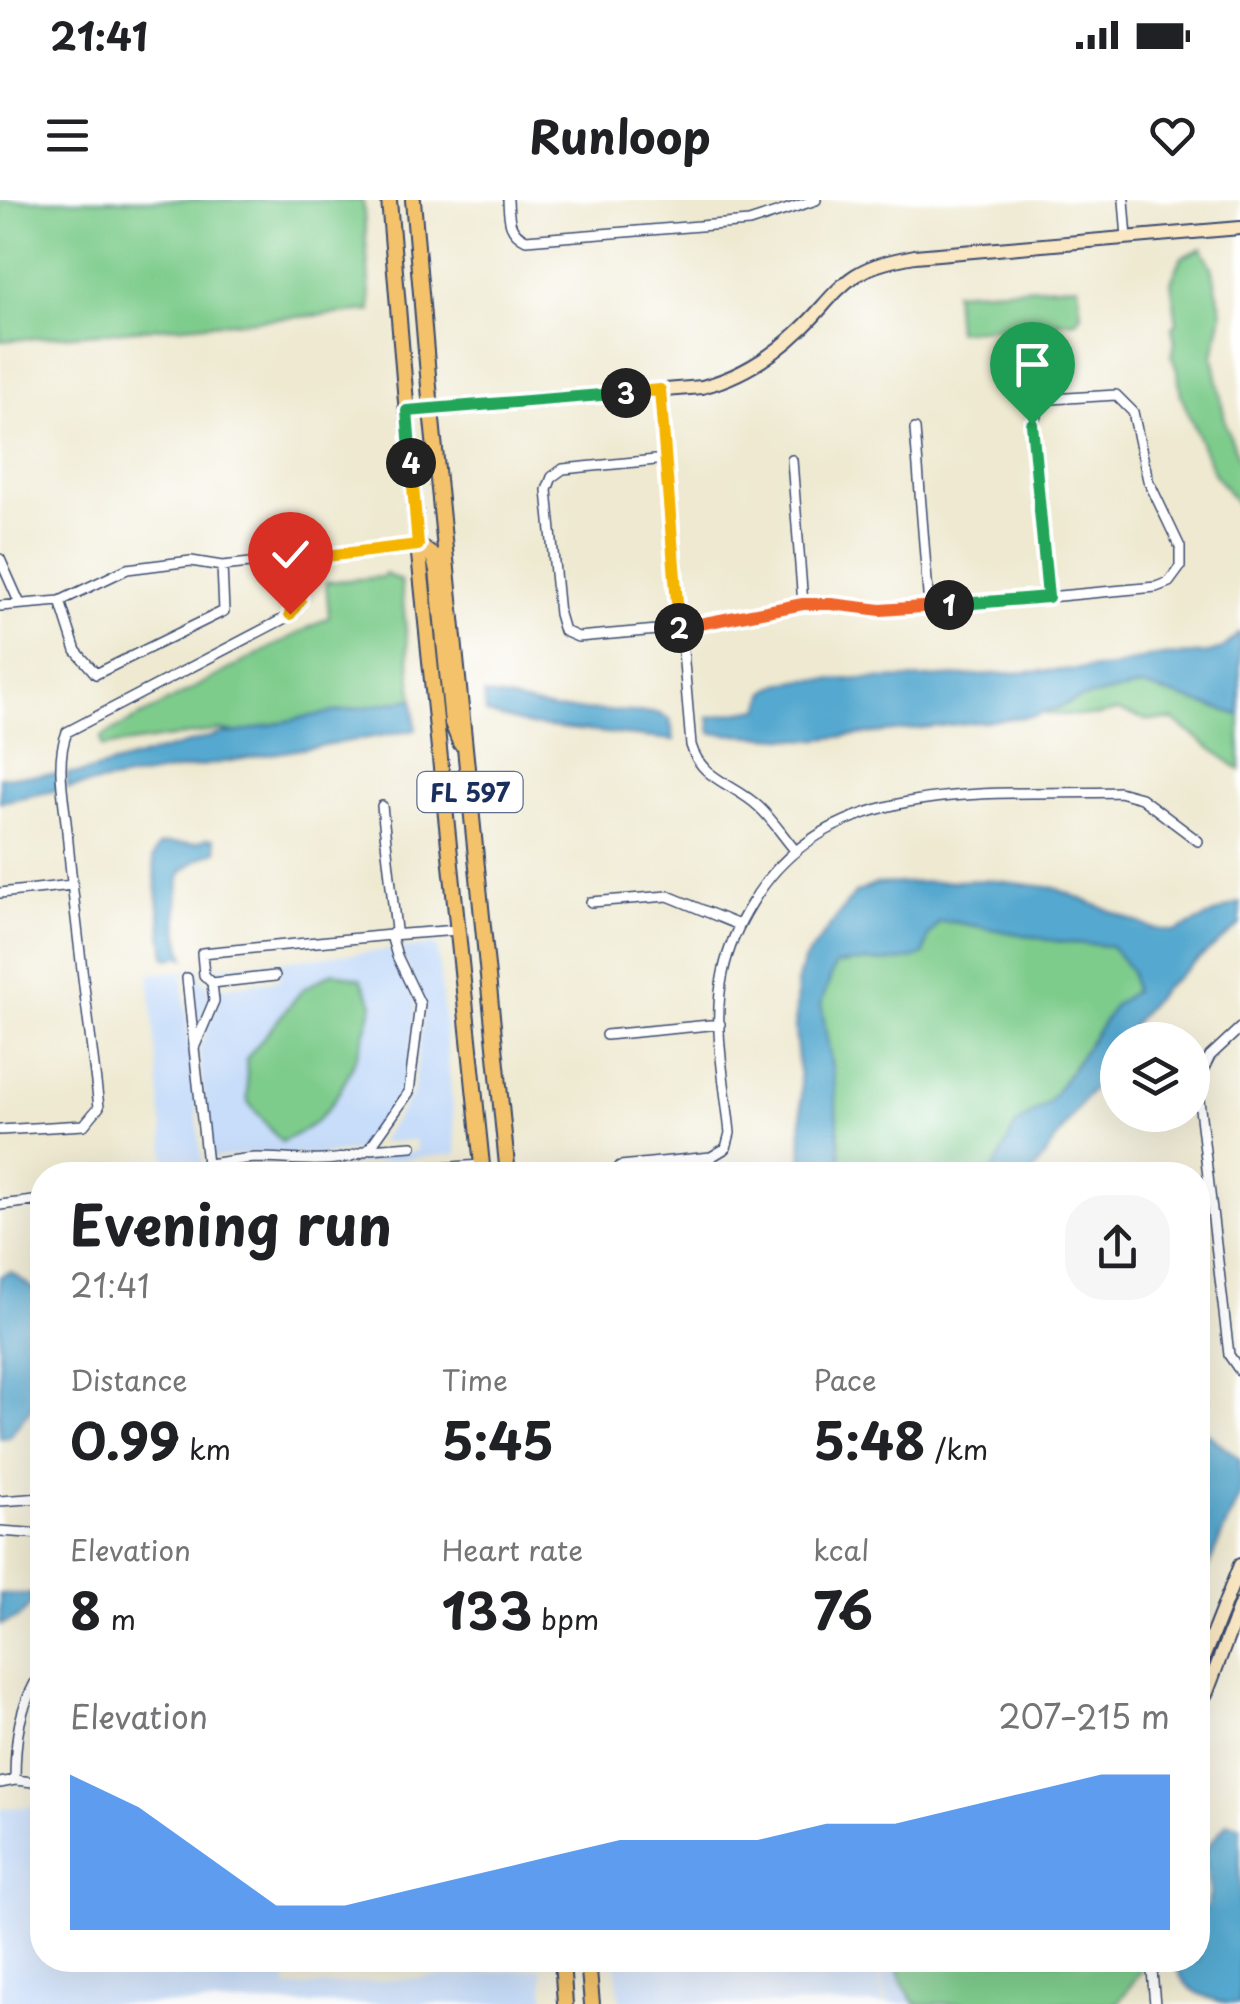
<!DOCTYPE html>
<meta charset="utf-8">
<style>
:root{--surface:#fff;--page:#f6f6f6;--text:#202124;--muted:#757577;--accent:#1a73e8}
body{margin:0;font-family:"Playpen Sans",sans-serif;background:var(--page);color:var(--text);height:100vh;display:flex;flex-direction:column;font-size:38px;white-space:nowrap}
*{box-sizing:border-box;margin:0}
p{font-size:32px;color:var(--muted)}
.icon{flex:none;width:55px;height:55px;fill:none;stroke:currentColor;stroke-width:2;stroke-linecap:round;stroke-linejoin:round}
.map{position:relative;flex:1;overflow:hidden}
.panel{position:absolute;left:30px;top:962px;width:1180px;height:810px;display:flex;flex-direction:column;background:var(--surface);border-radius:40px;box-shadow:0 10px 40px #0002}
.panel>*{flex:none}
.fabs{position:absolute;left:1100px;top:822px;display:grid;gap:20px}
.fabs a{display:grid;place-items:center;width:110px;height:110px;border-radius:50%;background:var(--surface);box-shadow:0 10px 40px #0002;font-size:50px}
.pin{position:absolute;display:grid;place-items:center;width:85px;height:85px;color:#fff;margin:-102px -42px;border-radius:50% 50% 50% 0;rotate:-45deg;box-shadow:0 0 10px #0007}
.pin .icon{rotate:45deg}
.km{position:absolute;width:50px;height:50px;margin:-25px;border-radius:50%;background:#222;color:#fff;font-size:28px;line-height:50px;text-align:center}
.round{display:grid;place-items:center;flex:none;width:105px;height:105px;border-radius:40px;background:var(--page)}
.headline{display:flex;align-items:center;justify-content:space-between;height:170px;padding:0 40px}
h1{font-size:55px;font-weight:700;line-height:75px}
.stats{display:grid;grid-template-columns:repeat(3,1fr);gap:15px;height:170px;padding:10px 40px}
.stats div{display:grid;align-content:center}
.stats b{font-size:50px;font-weight:700}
.stats small{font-size:28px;font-weight:400}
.stats p{font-size:28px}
.chart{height:280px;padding:20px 40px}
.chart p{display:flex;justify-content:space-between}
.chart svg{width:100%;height:180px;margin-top:10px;fill:var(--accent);opacity:.7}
.status{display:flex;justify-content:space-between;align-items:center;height:70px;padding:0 50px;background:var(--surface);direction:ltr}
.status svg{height:28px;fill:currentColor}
header{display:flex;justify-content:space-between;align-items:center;height:130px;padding:0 40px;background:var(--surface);font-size:45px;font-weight:700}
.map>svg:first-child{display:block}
</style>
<div class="status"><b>21:41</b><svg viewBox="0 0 49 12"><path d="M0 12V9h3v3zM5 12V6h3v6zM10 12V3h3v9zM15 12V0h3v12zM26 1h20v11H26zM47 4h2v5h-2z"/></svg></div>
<header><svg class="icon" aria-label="menu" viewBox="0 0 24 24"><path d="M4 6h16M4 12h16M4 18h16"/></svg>Runloop<svg class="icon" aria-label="heart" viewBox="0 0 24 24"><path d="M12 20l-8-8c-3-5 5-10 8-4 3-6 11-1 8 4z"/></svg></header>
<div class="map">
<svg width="1240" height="1804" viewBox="0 0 1240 1804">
<rect width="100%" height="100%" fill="#fff"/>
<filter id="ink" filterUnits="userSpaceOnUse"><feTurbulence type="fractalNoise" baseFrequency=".01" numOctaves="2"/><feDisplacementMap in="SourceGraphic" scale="20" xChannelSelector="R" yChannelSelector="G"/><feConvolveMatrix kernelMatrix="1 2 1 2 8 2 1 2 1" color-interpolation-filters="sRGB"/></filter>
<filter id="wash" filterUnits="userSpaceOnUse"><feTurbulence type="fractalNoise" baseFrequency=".0048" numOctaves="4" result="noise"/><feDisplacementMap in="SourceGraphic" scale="40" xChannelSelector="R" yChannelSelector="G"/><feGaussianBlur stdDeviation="2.25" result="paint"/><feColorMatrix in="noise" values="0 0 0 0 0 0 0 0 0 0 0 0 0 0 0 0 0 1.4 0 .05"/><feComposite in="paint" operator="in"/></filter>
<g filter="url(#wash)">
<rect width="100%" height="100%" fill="#eee9d0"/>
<!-- built -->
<path fill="#c7ddf9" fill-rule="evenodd" d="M437,745L457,954L324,967L357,961L370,955L417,951L415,940L379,943L413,893L425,805L400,749Z
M391,750L416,805L404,889L366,945L355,951L318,955L251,953L211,958L199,849L218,803L217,788L281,780L279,770L214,778L208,768ZM303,789L365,838L352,861L246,860Z
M199,769L201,778L208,786L209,800L197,829L191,773L182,774L202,964L208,969L252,964L315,968L244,975H167L149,774Z
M42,1605V1760H284L287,1788L542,1768L545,1804H0V1609Z
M615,1760H875L884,1804H620Z
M879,1760H897L902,1783L916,1804H889L883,1789Z"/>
<!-- green -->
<path fill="#7ecc8c" stroke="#4c7e75" stroke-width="2.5" d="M0,0H363L371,111L0,141Z
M1202,48L1212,67L1222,113L1213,156L1226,225L1240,262V308L1214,273L1181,196L1178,173L1172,157L1175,142L1172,127L1177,123L1171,82L1182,57Z
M1078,85L1081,114L1076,121L957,131L954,92Z
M385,374L401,381L413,499L305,517L236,533L220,530L102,547L101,537L329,417L326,382L382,377Z
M1143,486L1240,515V570L1173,520H1147L1118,511L1095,516L1043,514L1082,498Z
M939,722H954L1061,742L1111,746L1131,771L1134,791L1115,805L1050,901L1016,925L991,975H842L834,880L821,803L835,765C866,757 895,764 924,754L927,737Z
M333,772L361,779L373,804C363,844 343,902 309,927C301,933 290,937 281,942L248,902L246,859L303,789Z
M897,1760H1145L1142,1770L1117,1804H916L902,1783Z"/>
<!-- water -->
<path fill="#54a8cf" stroke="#386c96" stroke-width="2.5" d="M1240,433V515L1143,486L1082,498L1034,516L810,540L711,533L709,517L760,509L766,492L779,484L804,480L926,478L1116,467L1148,457L1209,453L1222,449Z
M484,494L553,509L657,513L670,519L674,540L530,525L486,513Z
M413,499L416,530L68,588L67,573H82L224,533H236L305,517Z
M57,574L59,590L0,602V577Z
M206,638L214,639L217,651L198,659L181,672C175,703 175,728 185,758L179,756L169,759L165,756L153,658L158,646C173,639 192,649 206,638Z
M988,680L1055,688L1151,728L1175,732L1240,702V725L1164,788L1127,831L1125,840H1118C1118,857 1105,882 1091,890L1031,975H991L1016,925L1050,901L1115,805L1134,791L1131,771L1111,746L1061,742L954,722H939L928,737L924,754C899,767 865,757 835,765L821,804L834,880L842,975H802L801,890L795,831L797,784L803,762L855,693L876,684Z
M11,1072L42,1095V1194L9,1237L0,1238V1076Z
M1198,1226L1240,1259V1294L1202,1380L1198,1351Z
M37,1391L40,1395L18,1418L0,1425V1394H34Z
M1227,1623L1240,1626V1804C1215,1804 1175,1790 1178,1760H1198V1718L1207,1706L1210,1694L1204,1651Z"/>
</g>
<g filter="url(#ink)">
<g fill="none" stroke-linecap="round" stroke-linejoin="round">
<!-- street casing -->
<g stroke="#3b4b6f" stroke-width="12">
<path id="street" d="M508,0C509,19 508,31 526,40L749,22L816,0
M1124,0L1127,38
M661,190L691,545C701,580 735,584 759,607C772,619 783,636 794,649
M1116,195L1133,212L1148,280L1180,347V367L1169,382L1156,387L1048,397L1033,224L1040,205L1051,199Z
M915,229L929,407
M666,259L563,269L552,277L547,290L559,414L564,431L578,437L680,428L803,404L881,410L1048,397
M792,260L803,404
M0,359L20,404
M60,401L76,451L96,474L224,411L222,366
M0,406L60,401L127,369L191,361L222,366L418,345
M0,693L72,685
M591,702L668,696L739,725
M275,776L212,783L214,801L194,848L207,964C223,962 240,959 256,958C293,958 336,967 369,949
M187,778L194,845
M212,783L204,775L202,753L391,735L396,730L382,606
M1240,828L1210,856L1197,883L1229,1155L1240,1171
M606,835L720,824
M0,930L84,925L99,907C88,815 75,723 67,631C64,599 55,562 67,532L291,415L299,401V370L309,358
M412,946L369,949L409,892L420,804L397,756L391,735L458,730
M620,966L711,957L726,948L730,933C725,882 712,824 723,773C728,748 739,724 752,703C828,574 990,596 1119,592L1141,598L1198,641
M332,975L482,965
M39,1001L42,1017
M0,1005L42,1000
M0,1301L42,1298
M0,1331L42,1334
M15,1580C15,1538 19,1506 42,1471
M0,1583L15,1580L42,1583
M1151,1760L1155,1804"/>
</g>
<!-- secondary casing -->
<g stroke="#3b4b6f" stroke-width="16">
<path id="secondary" d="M407,211L702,187C740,177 773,156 801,129C820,112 834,89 856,75C874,64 894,60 915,56L1240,28
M1198,1471L1240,1365
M1198,1507L1207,1492L1240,1405"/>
</g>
<!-- primary casing -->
<g stroke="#3b4b6f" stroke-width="18">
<path id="primary" d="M389,0L418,345L483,975
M413,0L431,210L508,975
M418,345L433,356L437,370L452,523L460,543
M562,1760L565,1804
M588,1760L592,1804"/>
</g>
<!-- street -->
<use href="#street" stroke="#fff" stroke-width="9"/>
<!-- secondary -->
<use href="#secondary" stroke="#fae7c3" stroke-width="12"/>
<!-- primary -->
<use href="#primary" stroke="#f3c26a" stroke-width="14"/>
</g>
</g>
<g fill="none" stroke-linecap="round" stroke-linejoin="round" filter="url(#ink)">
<!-- split-1 casing -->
<g stroke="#fff" stroke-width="20">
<path id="split-1" d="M949,405L1048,397L1032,224"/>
</g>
<!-- split-2 casing -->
<g stroke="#fff" stroke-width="20">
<path id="split-2" d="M679,428L803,404H831L881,410L949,405"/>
</g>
<!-- split-3 casing -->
<g stroke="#fff" stroke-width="20">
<path id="split-3" d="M626,193L660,190L679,428"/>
</g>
<!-- split-4 casing -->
<g stroke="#fff" stroke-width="20">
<path id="split-4" d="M411,263L407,211L626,193"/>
</g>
<!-- split-5 casing -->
<g stroke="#fff" stroke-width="20">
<path id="split-5" d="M290,414L300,400L299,370L309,358L418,345L411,263"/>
</g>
<!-- split-1 -->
<use href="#split-1" stroke="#22a559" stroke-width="12"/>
<!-- split-2 -->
<use href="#split-2" stroke="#f0652b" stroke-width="12"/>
<!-- split-3 -->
<use href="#split-3" stroke="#f5b400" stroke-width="12"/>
<!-- split-4 -->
<use href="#split-4" stroke="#22a559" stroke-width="12"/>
<!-- split-5 -->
<use href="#split-5" stroke="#f5b400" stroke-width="12"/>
</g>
<g text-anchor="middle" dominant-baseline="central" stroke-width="8" stroke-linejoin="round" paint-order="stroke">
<!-- shield labels -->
<rect fill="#fff" stroke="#5f6d8e" stroke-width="2.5" x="417.5" y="572" width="105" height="40" rx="8"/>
<g font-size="25" font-weight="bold" fill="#1b2f5e">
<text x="470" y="592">FL 597</text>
</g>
</g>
</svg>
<div class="fabs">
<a><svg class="icon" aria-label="layers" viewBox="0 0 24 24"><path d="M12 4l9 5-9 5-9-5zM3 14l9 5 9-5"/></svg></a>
</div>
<div class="pin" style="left:1032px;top:224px;background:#1e9e55"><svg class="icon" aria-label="arrive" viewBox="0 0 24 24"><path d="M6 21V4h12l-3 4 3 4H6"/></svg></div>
<div class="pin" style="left:290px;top:414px;background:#d93025"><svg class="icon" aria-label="check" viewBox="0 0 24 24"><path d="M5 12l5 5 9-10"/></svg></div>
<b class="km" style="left:949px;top:405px">1</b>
<b class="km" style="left:679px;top:428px">2</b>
<b class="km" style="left:626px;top:193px">3</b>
<b class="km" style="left:411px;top:263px">4</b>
<section class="panel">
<div class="headline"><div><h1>Evening run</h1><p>21:41</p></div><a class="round"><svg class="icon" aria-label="share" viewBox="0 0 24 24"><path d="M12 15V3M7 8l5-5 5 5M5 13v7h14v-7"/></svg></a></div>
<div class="stats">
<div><p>Distance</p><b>0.99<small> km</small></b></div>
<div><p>Time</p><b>5:45</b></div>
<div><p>Pace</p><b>5:48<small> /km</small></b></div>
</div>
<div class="stats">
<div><p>Elevation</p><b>8<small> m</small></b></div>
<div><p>Heart rate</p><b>133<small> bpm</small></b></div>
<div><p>kcal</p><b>76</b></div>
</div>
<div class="chart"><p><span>Elevation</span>207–215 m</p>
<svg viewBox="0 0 160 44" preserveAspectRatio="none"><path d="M0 44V6L10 14L20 26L30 38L40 38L50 34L60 30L70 26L80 22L90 22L100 22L110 18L120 18L130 14L140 10L150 6L160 6V44z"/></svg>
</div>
</section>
</div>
